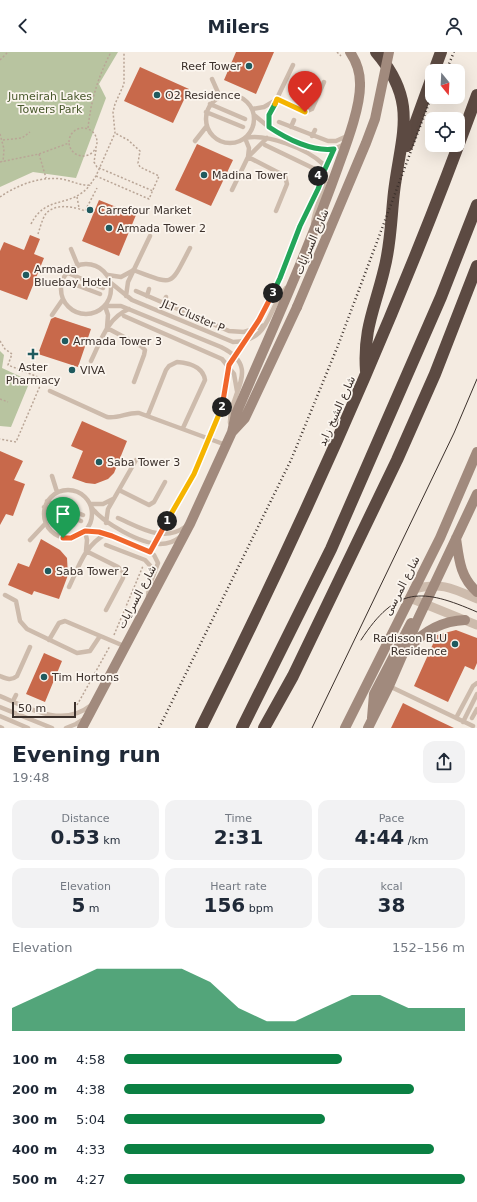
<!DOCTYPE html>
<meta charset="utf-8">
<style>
:root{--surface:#fff;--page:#f2f2f3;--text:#1f2937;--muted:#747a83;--accent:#0b8043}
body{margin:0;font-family:"DejaVu Sans","Noto Naskh Arabic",sans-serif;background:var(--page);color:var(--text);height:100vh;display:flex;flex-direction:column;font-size:15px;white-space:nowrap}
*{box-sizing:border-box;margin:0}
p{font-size:13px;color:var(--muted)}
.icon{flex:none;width:22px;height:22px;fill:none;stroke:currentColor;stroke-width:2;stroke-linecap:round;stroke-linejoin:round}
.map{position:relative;height:676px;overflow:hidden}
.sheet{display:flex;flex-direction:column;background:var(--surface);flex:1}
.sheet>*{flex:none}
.needle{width:26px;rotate:162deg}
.fabs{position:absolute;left:425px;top:12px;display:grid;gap:8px}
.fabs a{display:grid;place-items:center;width:40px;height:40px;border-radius:8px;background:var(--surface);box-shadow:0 4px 16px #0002;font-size:20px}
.scale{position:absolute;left:12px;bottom:10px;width:64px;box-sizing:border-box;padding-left:4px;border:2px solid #3b302b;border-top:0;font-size:11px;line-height:14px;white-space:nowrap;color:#3b302b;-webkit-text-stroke:3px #fbf5ee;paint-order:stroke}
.pin{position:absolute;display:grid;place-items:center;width:34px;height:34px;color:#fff;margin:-41px -17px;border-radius:50% 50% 50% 0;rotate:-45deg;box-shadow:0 0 4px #0007}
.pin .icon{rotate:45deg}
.km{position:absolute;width:20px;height:20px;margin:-10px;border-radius:50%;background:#222;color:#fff;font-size:11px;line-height:20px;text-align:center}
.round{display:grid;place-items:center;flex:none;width:42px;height:42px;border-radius:12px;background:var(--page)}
.headline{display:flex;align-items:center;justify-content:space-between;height:68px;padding:0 12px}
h1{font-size:22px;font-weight:600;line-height:30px}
.stats{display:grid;grid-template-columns:repeat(3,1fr);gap:6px;height:68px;padding:4px 12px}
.stats div{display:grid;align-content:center;border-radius:10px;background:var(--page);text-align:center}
.stats b{font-size:20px;font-weight:600}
.stats small{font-size:11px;font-weight:400}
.stats p{font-size:11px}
.chart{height:112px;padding:8px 12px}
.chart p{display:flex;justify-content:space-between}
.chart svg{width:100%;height:72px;margin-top:4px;fill:var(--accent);opacity:.7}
ul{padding:0 12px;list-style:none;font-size:13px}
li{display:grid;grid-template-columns:64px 48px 1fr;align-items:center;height:30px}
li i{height:10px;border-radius:5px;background:var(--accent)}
header{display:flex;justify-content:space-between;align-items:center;height:52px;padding:0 12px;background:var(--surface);font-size:18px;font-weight:600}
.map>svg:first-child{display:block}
</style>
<header><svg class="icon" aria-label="back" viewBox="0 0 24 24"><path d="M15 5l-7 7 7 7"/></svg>Milers<svg class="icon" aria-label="person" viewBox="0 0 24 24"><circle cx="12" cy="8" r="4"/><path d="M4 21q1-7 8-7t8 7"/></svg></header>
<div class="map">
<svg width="477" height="676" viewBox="0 0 477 676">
<rect width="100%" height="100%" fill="#f4ebe1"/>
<!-- green -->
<path fill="#b8c4a0" d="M0,0H118L99,32L106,46L76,126L33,120L0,135Z
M0,299L4,303L2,316L30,329L11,375L0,374Z"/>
<!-- building -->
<path fill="#c8694b" d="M236,0H274L256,42L224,28Z
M140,15L189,37L173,71L124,49Z
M197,92L233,108L211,154L175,138Z
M99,148L136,163L119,204L82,189Z
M30,183L40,187L34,202L44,206L27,248L0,238V199L4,190L24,198Z
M55,265L91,277L78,315L38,302L51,267Z
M82,369L127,389L114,421L108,427L95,432L86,431L72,426L83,399L71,394Z
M0,399L23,409L14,428L25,432L13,464L6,462L0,473Z
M41,487L60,498L67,506L68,523L59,547L34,539L32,543L8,533L18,511L29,515Z
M456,578L477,586V611L474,618L465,614L448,650L414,634L437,583Z
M44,601L62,609L45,650L26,642Z
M403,651L435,667L454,676H391Z"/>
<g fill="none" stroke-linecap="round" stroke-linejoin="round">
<!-- path -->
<path stroke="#b9a596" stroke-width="1.5" stroke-dasharray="2 2" stroke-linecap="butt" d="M337,0L341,4
M0,8L8,0
M69 90a14 14 0 1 1 28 0a14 14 0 1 1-28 0Z
M88,76C91,48 98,25 111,0
M0,82L4,97L3,110
M3,88L22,86L30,80
M96,98L94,110L97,115L153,139
M39,102L46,126
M0,110L39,102L69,91
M96,124L149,147L159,124L140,115L138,111L140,99L128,88L115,81
M0,145C17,133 41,124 62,127C72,129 81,134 90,133L96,124L115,81L113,60L115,52L124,32V0
M77,145L79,156
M31,172C46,142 71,157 90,133
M38,182C40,176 42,168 45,163C53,151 73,154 85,159L97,136
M259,268L280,225L300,173L309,154
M0,289L5,297L12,302L8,313L43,327L16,390L0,387
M0,347L8,350
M212,382L223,355L227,324
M163,476L194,421L207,392
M114,583L143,514
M77,653L110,594"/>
<!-- service -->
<path stroke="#cdbbac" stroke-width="4.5" d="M212,27L220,45
M206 67a24 24 0 1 1 48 0a24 24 0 1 1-48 0Z
M277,47L305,60L312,57L324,30
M210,52L245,67
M252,57L264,55L276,48
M206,60L243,75
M254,63C273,80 320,109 344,92
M279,70L328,89H336L347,84
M269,75V63L293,13
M291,75L294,68
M312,84L315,78
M195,89L206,75
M265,93L317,118L325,130
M248,105L249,96L245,86C267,81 307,97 323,112C332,128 314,153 313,172
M248,105L285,124L287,132L276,159
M232,138L248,105L267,86
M71,197L78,214
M61 237a25 25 0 1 1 50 0a25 25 0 1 1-50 0Z
M133,218C175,233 169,236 190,196
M68,221L103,236
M108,223L121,225L132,219
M63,228L100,242
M111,231L132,248L233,290C271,289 266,259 286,236
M136,239L229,279L244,280L265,273
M126,244L128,230L150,184
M147,244L149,237
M164,251L166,245
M52,263L63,247
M124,264L222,307L234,322L237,339
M107,276L108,263L105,254H121L221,295C263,316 229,340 230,371
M107,276L141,294L145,298L144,303L134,330
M91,309C101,289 107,266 129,257
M50,339L107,365C118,367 128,360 139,361L226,393
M148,363L166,318L169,314L177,310C189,311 203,314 205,328L183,376
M52,424L57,440
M44 462a24 24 0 1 1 48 0a24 24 0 1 1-48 0Z
M119,438L149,453L154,450L165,430
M47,449L83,463
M90,452H103L113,447
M44,455L81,469
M92,456C103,471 141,492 160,492C167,492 174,490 180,485
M118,466C139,475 163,491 185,475
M106,471L108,457L136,408
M30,488L45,472
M106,493L145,508L155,519
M86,499L87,488L85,479C106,479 137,491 154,503L158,511L149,535L148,545
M86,499L118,515L123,520V526L106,558
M69,535C79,514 85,493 106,482
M5,543L16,549L20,569L27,577L77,601L90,599L100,584
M49,588L59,571L65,569L124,594
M0,624C7,627 11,629 17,624L30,595
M389,634L473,674
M0,644C28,656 62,676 90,654
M13,649L16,643
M0,655L52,676
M0,664L28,676
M456,666L473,634L477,631
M472,666L477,657
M463,670L477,642
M0,675L2,676
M66,676L76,672L84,667"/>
<!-- minor -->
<path stroke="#cdbbac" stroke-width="9" d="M414,537C441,530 452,536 477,547
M410,546L477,573"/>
<!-- secondary -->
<path stroke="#a18a7d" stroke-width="10" d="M232,380L245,366L297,255
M456,486C459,507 460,525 477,540
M410,595C425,578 442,569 465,568
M372,666L374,642L411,571
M82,676L190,472L232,380L236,362C271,280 308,199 338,115C346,93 361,54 360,31C360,20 356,9 350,0
M345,676L440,486L477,400
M368,676L389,634L418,567L477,442"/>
<!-- motorway -->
<path stroke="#5c4a42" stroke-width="12" d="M434,19L441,0
M407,94L432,25
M366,319C363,277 375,256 384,218C391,192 391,166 394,140C401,82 419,50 376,0
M201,676C304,470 398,260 477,43
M242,676L331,497L441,245L477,153
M264,676L293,624L397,408L435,322L477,214"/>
<!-- tram -->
<path stroke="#3b302b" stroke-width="1" d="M361,588C396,534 422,536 477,560
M312,676L454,381L477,327"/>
<!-- rail -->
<path stroke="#3b302b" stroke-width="2.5" stroke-dasharray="1 3" stroke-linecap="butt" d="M446,19L454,0
M159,676L291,408L339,291L432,43"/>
<!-- secondary-bridge -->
<path stroke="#a18a7d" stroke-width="10" d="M297,255L366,91L375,67L389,0"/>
</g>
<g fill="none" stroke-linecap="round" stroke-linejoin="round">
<!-- split-1 casing -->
<g stroke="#fff" stroke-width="8">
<path id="split-1" d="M63,486H71L85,479L99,480L112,484L150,500L167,469"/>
</g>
<!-- split-2 casing -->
<g stroke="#fff" stroke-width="8">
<path id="split-2" d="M167,469L194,422L222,355"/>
</g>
<!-- split-3 casing -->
<g stroke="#fff" stroke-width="8">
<path id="split-3" d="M222,355L229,313L259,268L273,241"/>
</g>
<!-- split-4 casing -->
<g stroke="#fff" stroke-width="8">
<path id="split-4" d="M273,241L280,226L300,174L318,137L320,132L318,124"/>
</g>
<!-- split-5 casing -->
<g stroke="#fff" stroke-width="8">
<path id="split-5" d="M275,52L269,63V75C287,87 313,100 334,97L325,117L318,124"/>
</g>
<!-- split-6 casing -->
<g stroke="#fff" stroke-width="8">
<path id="split-6" d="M275,52L277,47L305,60"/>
</g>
<!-- split-1 -->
<use href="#split-1" stroke="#f0652b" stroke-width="5"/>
<!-- split-2 -->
<use href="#split-2" stroke="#f5b400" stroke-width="5"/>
<!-- split-3 -->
<use href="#split-3" stroke="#f0652b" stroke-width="5"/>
<!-- split-4 -->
<use href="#split-4" stroke="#22a559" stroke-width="5"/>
<!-- split-5 -->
<use href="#split-5" stroke="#22a559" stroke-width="5"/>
<!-- split-6 -->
<use href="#split-6" stroke="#f5b400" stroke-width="5"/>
</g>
<!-- markers -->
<g fill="#1f5a5e" stroke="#fbf5ee" stroke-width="1.5">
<circle cx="249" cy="14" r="4"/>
<circle cx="157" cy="43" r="4"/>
<circle cx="204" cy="123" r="4"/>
<circle cx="90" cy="158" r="4"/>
<circle cx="109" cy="176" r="4"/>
<circle cx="26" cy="223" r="4"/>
<circle cx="65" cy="289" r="4"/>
<path d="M31 296h4v4h4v4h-4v4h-4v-4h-4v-4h4z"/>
<circle cx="72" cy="318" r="4"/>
<circle cx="99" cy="410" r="4"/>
<circle cx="48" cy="519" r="4"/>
<circle cx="455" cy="592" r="4"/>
<circle cx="44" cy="625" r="4"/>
</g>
<g text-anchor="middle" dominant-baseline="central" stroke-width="3.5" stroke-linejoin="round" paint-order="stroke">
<!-- poi labels -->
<g font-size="11" fill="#3b302b" stroke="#fbf5ee" text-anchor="start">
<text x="241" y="14" text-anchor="end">Reef Tower</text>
<text x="165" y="43">O2 Residence</text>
<text x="212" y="123">Madina Tower</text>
<text x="98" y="158">Carrefour Market</text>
<text x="117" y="176">Armada Tower 2</text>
<text x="34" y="217">Armada<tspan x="34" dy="13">Bluebay Hotel</tspan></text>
<text x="73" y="289">Armada Tower 3</text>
<text x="33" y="315" text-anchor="middle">Aster<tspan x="33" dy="13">Pharmacy</tspan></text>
<text x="80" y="318">VIVA</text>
<text x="107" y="410">Saba Tower 3</text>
<text x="56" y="519">Saba Tower 2</text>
<text x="447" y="586" text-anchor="end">Radisson BLU<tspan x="447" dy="13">Residence</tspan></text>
<text x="52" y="625">Tim Hortons</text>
</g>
<!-- park labels -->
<g font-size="11" fill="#4a5a2e" stroke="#fbf5ee">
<text x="50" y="44">Jumeirah Lakes<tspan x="50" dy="13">Towers Park</tspan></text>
</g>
<!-- street labels -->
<g font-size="11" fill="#3b302b" stroke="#fbf5ee">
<text transform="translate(312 190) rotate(-67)">شارع السرايات</text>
<text transform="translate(193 264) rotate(23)">JLT Cluster P</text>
<text transform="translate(337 359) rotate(-66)">شارع الشيخ زايد</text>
<text transform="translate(402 534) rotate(-63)">شارع المرسى</text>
<text transform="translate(137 545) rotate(-62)">شارع السرايات</text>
</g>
</g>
</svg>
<div class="fabs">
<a><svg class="needle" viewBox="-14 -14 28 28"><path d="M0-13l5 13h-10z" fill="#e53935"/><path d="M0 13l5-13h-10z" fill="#747a83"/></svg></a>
<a><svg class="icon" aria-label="locate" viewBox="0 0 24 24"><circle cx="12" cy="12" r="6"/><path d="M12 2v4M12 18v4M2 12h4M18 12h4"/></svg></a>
</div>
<div class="scale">50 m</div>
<div class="pin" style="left:63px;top:486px;background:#1e9e55"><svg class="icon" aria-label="arrive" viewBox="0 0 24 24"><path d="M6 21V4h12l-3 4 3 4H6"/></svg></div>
<div class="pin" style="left:305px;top:60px;background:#d93025"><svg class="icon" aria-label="check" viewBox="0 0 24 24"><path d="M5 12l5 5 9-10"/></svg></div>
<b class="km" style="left:167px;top:469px">1</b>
<b class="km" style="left:222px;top:355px">2</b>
<b class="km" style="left:273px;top:241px">3</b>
<b class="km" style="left:318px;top:124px">4</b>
</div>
<section class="sheet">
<div class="headline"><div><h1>Evening run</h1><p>19:48</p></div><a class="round"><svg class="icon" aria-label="share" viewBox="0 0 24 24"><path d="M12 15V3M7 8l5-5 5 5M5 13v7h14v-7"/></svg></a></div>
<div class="stats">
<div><p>Distance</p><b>0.53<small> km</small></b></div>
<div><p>Time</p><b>2:31</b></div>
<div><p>Pace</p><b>4:44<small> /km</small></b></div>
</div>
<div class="stats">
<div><p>Elevation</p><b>5<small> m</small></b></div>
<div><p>Heart rate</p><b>156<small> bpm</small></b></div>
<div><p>kcal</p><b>38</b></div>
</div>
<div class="chart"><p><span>Elevation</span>152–156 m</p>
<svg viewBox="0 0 160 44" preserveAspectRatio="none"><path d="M0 44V30L10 22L20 14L30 6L40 6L50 6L60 6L70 14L80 30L90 38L100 38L110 30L120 22L130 22L140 30L150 30L160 30V44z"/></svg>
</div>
<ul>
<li><b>100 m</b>4:58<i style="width:64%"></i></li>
<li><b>200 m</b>4:38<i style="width:85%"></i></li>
<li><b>300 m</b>5:04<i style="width:59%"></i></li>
<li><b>400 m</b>4:33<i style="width:91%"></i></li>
<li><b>500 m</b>4:27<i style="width:100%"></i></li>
</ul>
</section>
